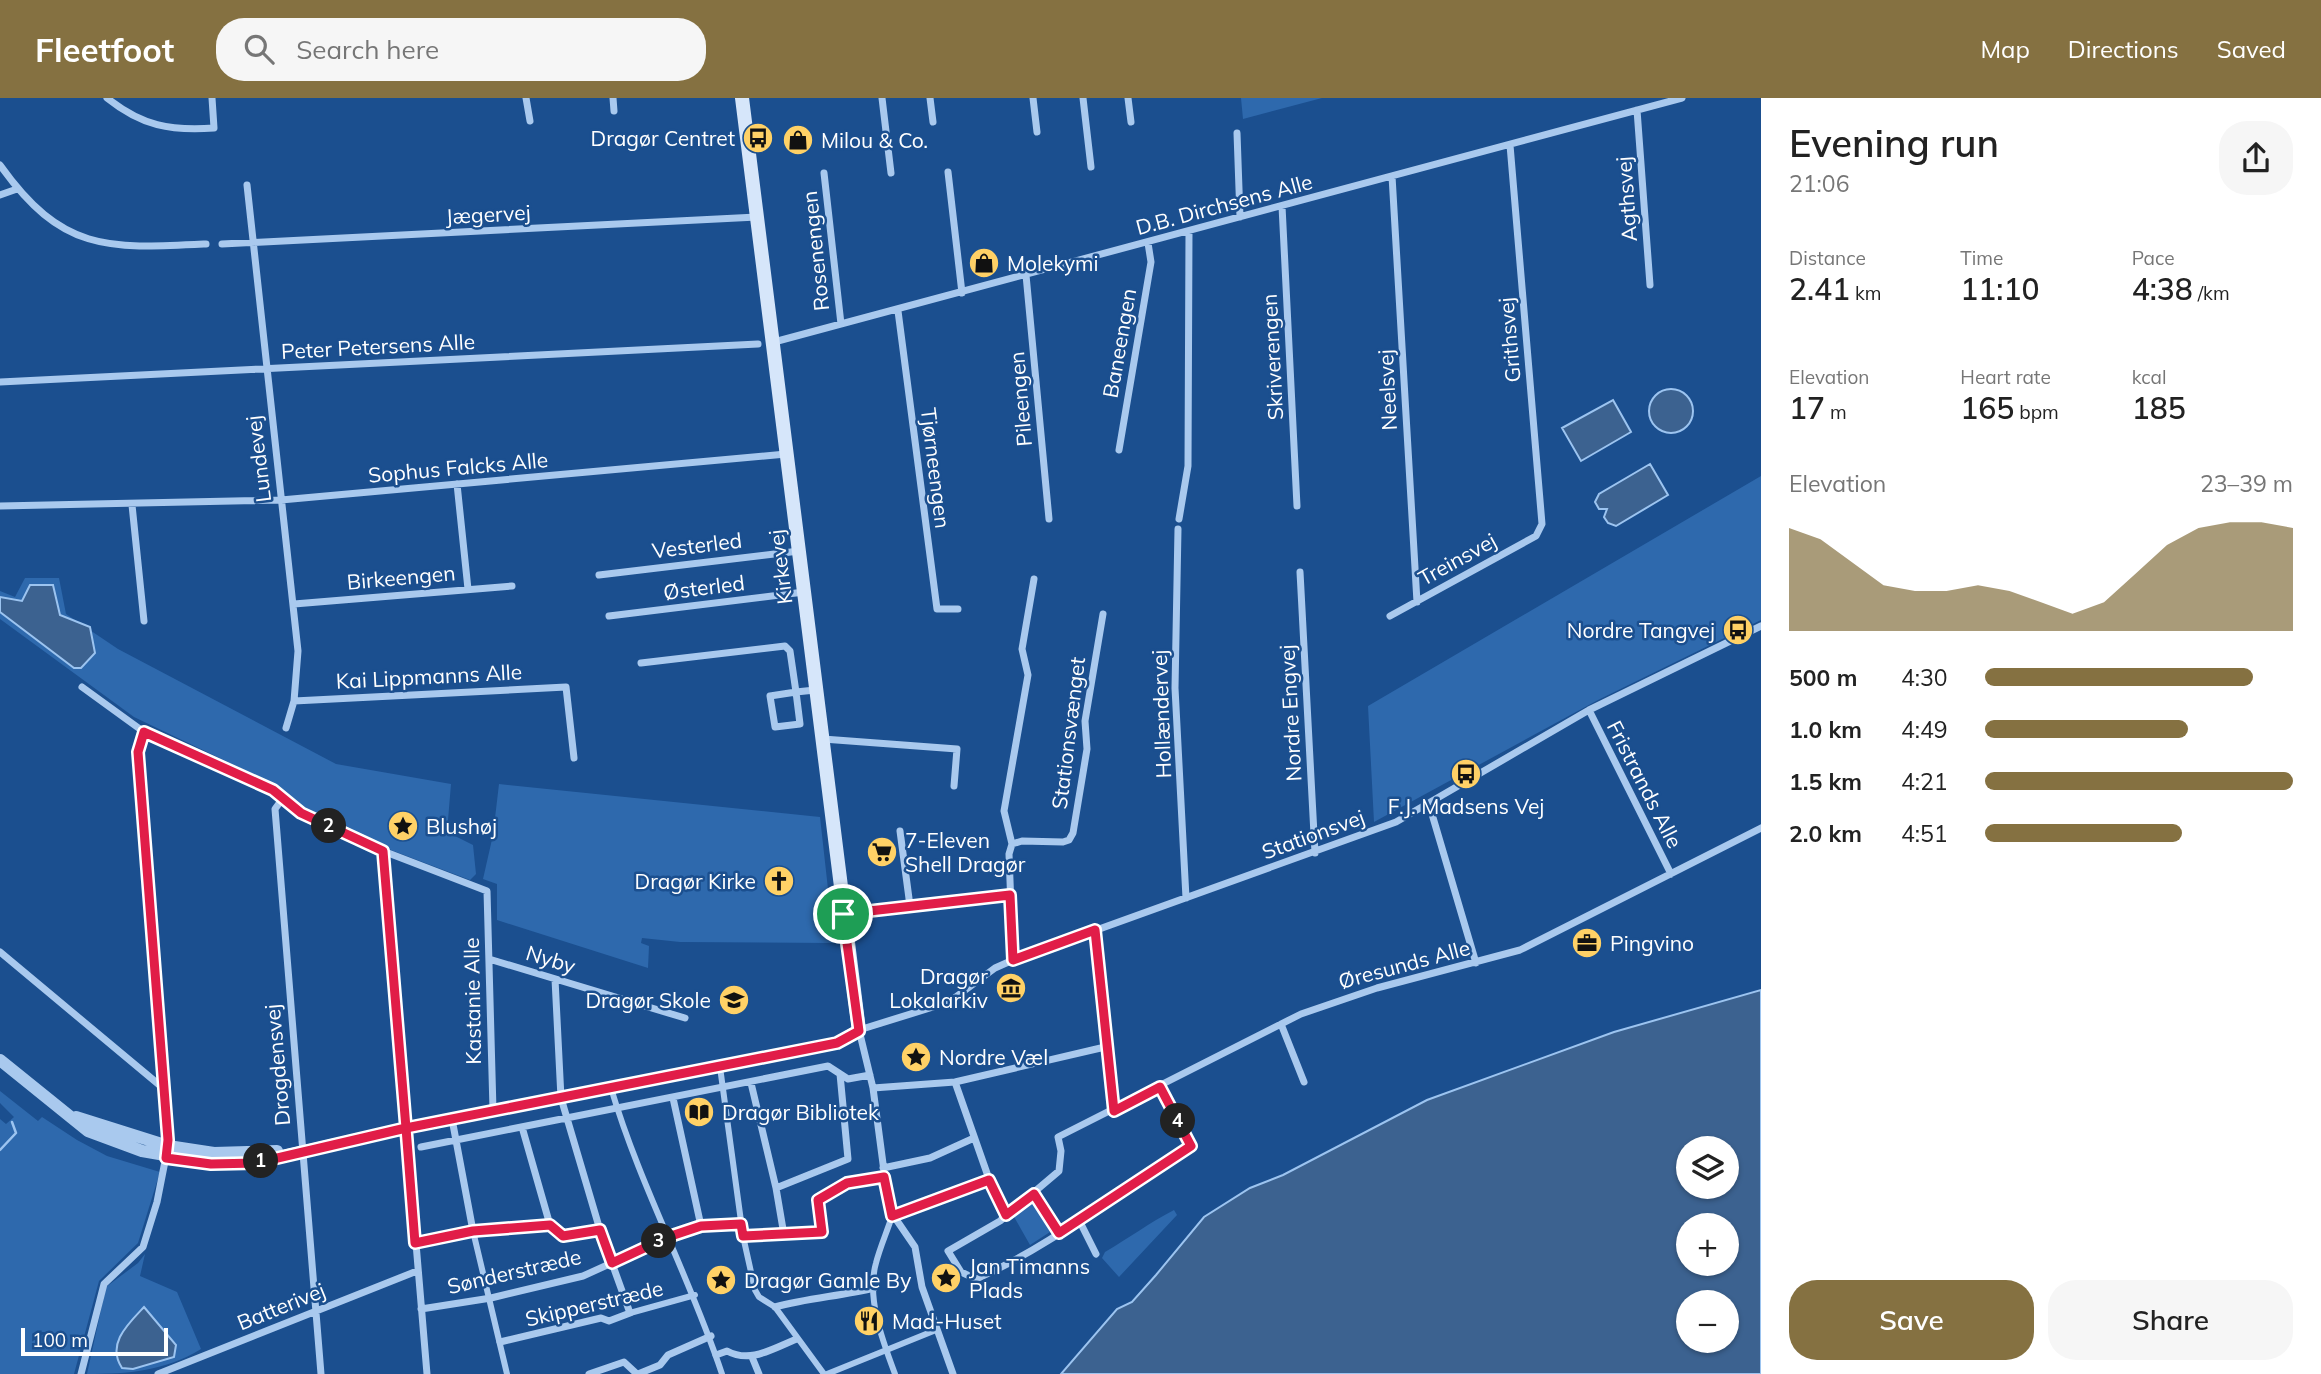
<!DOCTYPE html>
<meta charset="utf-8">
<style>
:root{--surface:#fff;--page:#f6f6f6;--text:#222;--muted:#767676;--accent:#857141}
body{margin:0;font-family:Mulish,sans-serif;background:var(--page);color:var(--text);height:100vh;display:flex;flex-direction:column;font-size:26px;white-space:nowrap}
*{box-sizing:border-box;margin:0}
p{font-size:23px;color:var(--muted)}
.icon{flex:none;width:38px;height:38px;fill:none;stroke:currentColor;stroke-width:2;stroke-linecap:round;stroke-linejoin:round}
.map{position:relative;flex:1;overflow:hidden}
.details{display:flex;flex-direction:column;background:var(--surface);width:560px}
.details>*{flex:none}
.buttons{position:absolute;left:1676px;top:1038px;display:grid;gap:14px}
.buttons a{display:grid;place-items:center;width:63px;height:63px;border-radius:50%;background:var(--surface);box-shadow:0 2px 5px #0004;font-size:35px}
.scale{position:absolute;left:21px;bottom:18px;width:147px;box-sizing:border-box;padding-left:7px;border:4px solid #fff;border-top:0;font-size:19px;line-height:24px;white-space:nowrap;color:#fff;-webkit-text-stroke:5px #1b4f8f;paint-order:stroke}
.pin{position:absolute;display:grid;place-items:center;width:60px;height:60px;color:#fff;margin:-30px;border:4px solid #fff;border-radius:50%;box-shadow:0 2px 7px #0007}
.km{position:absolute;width:35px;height:35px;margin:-18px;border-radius:50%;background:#222;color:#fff;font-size:19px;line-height:35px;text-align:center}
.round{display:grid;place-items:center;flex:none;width:74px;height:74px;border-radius:28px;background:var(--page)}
.headline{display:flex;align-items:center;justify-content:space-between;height:119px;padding:0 28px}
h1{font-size:38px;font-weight:600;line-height:52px}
.stats{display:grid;grid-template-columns:repeat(3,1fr);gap:10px;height:119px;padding:7px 28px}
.stats div{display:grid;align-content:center}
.stats b{font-size:30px;font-weight:600}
.stats small{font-size:19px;font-weight:400}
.stats p{font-size:19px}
.chart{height:196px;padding:14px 28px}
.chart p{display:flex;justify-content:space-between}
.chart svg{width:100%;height:126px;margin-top:7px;fill:var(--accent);opacity:.7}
.primary-button{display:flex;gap:14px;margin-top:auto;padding:14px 28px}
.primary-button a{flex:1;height:80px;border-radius:28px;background:var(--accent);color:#fff;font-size:28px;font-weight:600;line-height:80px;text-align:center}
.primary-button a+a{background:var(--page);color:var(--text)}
ul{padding:0 28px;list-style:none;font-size:23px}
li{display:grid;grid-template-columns:112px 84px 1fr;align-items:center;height:52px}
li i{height:18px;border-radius:9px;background:var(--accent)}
header{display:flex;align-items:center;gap:42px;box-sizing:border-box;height:98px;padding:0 35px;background:var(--accent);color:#fff}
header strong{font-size:33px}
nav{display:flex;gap:38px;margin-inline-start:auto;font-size:24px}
.search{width:490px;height:63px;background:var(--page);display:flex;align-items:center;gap:18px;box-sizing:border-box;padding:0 24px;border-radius:28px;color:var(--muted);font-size:26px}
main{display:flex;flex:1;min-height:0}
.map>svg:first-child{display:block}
</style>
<header>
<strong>Fleetfoot</strong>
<div class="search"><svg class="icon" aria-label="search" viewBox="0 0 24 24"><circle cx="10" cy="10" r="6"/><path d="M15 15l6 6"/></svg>Search here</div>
<nav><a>Map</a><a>Directions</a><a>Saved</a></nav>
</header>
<main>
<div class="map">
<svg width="1761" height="1276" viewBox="0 0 1761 1276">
<rect width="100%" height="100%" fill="#1b4f8f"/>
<!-- green -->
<path fill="#2e69ad" d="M1241,0H1322L1243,21Z
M1761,378V522L1598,602L1374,724L1368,608Z
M25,480H59L66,516L118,551L336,666L451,686L447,734L473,747L476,776L470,782L391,752L304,710L278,688L134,619L0,521V493L15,499Z
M499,686L820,719L834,845L680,844L642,840L641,845L649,848L648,870L497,822V786L483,781L493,737Z
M0,993L38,1023L42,1019L77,1042L107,1058L160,1074L138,1145L99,1183L74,1276H0V1021L6,1026L14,1019L0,1005Z
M1032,1104L1050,1134L1030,1147L1013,1117Z
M1174,1112L1177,1117L1119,1179L1102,1160L1105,1154C1129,1140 1149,1125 1174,1112Z
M145,1156L140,1178L177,1194L201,1251C165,1273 128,1276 87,1276L106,1189L138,1165Z"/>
<!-- water -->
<path fill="#3c6290" stroke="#9cc4f0" stroke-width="2" fill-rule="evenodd" d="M1649 313a22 22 0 1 1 44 0a22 22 0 1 1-44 0Z
M1613,302L1631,334L1581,363L1562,330Z
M1650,366L1668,397L1616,428L1608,425L1604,419L1607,411H1599L1595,404L1599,396Z
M30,487H53L60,517L90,529L95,555L81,570H74L0,514V499L22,503Z
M1761,892V1276H1061L1117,1211L1132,1204L1156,1177L1204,1119L1250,1090L1283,1077L1427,1002L1614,934ZM1689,1050H1727V1088H1689ZM1689,1127H1727V1166H1689ZM1689,1204H1727V1242H1689Z
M144,1209L176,1247L174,1259L133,1271L122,1270C106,1246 128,1226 144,1209Z"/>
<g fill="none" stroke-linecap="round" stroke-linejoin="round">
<!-- stream -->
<path stroke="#9cc4f0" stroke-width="2.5" d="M0,1052L16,1035L12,1024"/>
<!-- pedestrian -->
<path stroke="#a9c9ee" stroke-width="6" d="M720,969L743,1138L755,1192L759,1199L775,1209L824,1276
M611,990C640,1088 690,1179 722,1276
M892,1118C887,1134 880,1149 876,1165C866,1200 883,1244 895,1276
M473,1133L507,1276
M630,1215L695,1197
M827,1276L936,1232"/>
<!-- minor -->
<path stroke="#a9c9ee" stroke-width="7" d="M107,0C142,28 170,33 214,30L212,0
M526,0L530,23
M613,0L614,13
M882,0L891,75
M930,0L933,24
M1033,0L1037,34
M1083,0L1091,69
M1128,0L1131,24
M1637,12L1650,187
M1237,35L1240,119
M0,67C62,154 107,151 206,146
M948,74L962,195
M824,75L841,226
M1392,78L1417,504
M247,87L298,553L294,603L286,630
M0,97L17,91
M1282,108L1297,408
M222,146L757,119
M1026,177L1049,421
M898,213L937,511H958
M774,244L1682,0
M0,284L758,246
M1119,352L1151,164L1148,145
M457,386L468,491
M132,407L144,523
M0,408L281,402L786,356
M1179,421L1188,368L1189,134
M1178,431L1175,590L1186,800
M1300,474L1315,755
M599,477L799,453
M294,506L512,488
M609,518L804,494
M1390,518L1536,438L1542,426L1510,47
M641,565L785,548L790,553L796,594L815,592
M82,589L144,634L273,692L301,715L383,753L487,793L493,1012
M796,594L800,626L775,629L770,598Z
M294,603L566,589L574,660
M1589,612L1671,776
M823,641L957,651L954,688
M283,700L275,711L321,1276
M1429,706L1476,865
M900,733L910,808
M1012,746L1022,743L1063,744L1069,742L1073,735L1087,651L1085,623L1103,516
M1012,746L1004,713L1028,577L1022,551L1034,481
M1012,746L1009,756L1013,862
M383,753L427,1276
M844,816L1010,797
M1095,832L1114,1013
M0,854L163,990
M489,861L685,920
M1281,926L1304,984
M955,984L989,1081L1006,1117
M751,985L776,1090
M1160,989L1191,1048C1119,1092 1054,1147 976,1181L961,1174L948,1153L1000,1123L1059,1073L1061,1053L1058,1039L1301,916L1377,890L1520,852L1761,730
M873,990L955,984L1105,949
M673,1000L701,1128
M452,1021L473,1133
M522,1029L550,1127
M421,1049L828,968L848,981L870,977
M883,1070L930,1060L974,1040
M1034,1096L1059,1135
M892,1118L989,1081
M1080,1124L1096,1156
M550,1127L563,1138L600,1132
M784,1137L776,1090L848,1061L840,976
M743,1138L822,1134L818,1102L847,1085L884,1079
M415,1145L473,1133L550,1127
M775,1209C808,1200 841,1198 874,1190
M421,1211L491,1200L583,1178L669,1139L701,1128L741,1126
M500,1244L601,1220L609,1223L630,1215L600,1132L561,1000L555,881
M716,1257L727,1253C751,1266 773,1250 797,1241
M752,1259L759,1276
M81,1276L104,1186L143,1149L157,1104L168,1048L138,654L144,634
M158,1276L417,1173
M589,1276L624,1264L637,1276
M638,1276L660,1267L668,1257L711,1238
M953,1276L922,1189L915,1149L889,1111L873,990L859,932L949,904L995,870L1013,862L1396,724L1589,612L1761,528"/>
<!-- tertiary -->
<path stroke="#a9c9ee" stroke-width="12" d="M0,962L88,1033L142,1053L211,1065L256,1064L406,1030L837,945L859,932
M76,1019L168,1048L214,1055L277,1053"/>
<!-- secondary -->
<path stroke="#d6e6fa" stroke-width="14" d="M742,0L859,932"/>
</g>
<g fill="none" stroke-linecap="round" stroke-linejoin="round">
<!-- route casing -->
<g stroke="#fff" stroke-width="14">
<path id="route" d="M843,816L859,933L837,945L406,1030L256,1065L211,1066L166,1060L168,1042L138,654L144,634L273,692L301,715L383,753L406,1030L415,1145L473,1133L550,1127L563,1138L600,1132L612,1165L668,1139L701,1128L741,1126L743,1138L822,1134L818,1102L847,1085L884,1079L892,1118L989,1082L1006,1117L1034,1096L1059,1135L1191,1048L1160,989L1114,1013L1095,832L1013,862L1010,797L843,816"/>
</g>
<!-- route -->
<use href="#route" stroke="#e11d48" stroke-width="9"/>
</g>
<!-- icons -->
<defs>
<g id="bus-disc" transform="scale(1.575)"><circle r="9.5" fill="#ffd166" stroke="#1b4f8f"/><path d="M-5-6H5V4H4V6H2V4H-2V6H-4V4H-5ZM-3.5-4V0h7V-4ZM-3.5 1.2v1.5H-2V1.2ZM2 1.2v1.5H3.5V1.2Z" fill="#111"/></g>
<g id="shop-disc" transform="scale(1.575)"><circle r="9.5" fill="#ffd166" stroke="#1b4f8f"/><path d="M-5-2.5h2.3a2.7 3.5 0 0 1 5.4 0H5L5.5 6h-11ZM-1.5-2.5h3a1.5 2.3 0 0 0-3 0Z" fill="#111"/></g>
<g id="sight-disc" transform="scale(1.575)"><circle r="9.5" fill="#ffd166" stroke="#1b4f8f"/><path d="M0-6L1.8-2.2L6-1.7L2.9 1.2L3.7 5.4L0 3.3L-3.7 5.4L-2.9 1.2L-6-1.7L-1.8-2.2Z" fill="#111"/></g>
<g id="supermarket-disc" transform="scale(1.575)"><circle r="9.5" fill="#ffd166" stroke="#1b4f8f"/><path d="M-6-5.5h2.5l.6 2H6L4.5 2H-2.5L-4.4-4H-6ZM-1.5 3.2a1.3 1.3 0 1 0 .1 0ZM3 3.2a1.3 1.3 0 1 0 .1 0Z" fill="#111"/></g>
<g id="church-disc" transform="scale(1.575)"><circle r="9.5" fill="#ffd166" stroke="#1b4f8f"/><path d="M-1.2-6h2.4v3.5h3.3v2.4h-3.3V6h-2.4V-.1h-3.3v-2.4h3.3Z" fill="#111"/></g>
<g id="office-disc" transform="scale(1.575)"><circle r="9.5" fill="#ffd166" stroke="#1b4f8f"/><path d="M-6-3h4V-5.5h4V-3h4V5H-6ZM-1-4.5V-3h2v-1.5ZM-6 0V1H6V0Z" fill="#111"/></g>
<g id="museum-disc" transform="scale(1.575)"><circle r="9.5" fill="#ffd166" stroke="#1b4f8f"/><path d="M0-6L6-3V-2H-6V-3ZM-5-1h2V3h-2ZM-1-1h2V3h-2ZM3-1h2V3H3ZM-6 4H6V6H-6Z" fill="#111"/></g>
<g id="school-disc" transform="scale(1.575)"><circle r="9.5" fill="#ffd166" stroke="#1b4f8f"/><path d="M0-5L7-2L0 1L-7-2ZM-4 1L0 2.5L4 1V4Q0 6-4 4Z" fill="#111"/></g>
<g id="library-disc" transform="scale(1.575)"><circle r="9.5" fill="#ffd166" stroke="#1b4f8f"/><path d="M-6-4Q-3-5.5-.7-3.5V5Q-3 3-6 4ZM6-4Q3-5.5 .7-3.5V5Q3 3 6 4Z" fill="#111"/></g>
<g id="restaurant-disc" transform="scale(1.575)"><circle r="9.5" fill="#ffd166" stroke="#1b4f8f"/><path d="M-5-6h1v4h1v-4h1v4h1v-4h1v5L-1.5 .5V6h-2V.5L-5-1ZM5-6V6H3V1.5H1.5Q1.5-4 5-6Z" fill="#111"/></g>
</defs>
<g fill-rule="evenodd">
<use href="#bus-disc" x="758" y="40"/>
<use href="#shop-disc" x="798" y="42"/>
<use href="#shop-disc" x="984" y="165"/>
<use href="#bus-disc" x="1738" y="532"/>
<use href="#bus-disc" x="1466" y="676"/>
<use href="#sight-disc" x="403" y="728"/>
<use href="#supermarket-disc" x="882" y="754"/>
<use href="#church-disc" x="779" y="783"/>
<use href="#office-disc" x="1587" y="845"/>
<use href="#museum-disc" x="1011" y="890"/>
<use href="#school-disc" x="734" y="902"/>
<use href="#sight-disc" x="916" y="959"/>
<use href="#library-disc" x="699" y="1014"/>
<use href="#sight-disc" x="946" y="1180"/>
<use href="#sight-disc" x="721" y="1182"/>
<use href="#restaurant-disc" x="869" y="1223"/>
</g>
<g text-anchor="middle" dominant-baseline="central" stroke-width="5" stroke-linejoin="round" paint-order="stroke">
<!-- poi labels -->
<g font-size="21" fill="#fff" stroke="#1b4f8f" text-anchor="start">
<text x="735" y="40" text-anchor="end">Dragør Centret</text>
<text x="821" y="42">Milou &amp; Co.</text>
<text x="1007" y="165">Molekymi</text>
<text x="1715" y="532" text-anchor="end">Nordre Tangvej</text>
<text x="1466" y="708" text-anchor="middle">F.J. Madsens Vej</text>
<text x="426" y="728">Blushøj</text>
<text x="905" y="742">7-Eleven<tspan x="905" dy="24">Shell Dragør</tspan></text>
<text x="756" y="783" text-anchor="end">Dragør Kirke</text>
<text x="1610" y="845">Pingvino</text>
<text x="988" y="878" text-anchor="end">Dragør<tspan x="988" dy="24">Lokalarkiv</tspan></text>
<text x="711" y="902" text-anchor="end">Dragør Skole</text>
<text x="939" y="959">Nordre Væl</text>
<text x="722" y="1014">Dragør Bibliotek</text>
<text x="969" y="1168">Jan Timanns<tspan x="969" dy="24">Plads</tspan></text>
<text x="744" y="1182">Dragør Gamle By</text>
<text x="892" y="1223">Mad-Huset</text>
</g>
<!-- street labels -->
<g font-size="21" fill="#fff" stroke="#1b4f8f">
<text transform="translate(1626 101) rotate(-94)">Agthsvej</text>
<text transform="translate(1224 106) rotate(-15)">D.B. Dirchsens Alle</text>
<text transform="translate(488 116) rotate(-3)">Jægervej</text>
<text transform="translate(815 153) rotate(-96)">Rosenengen</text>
<text transform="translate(1509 242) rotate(-95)">Grithsvej</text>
<text transform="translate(1119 245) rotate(-80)">Baneengen</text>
<text transform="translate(378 248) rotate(-3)">Peter Petersens Alle</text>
<text transform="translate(1272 259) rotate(-93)">Skriverengen</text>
<text transform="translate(1387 292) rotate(-93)">Neelsvej</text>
<text transform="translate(1020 301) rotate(-95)">Pileengen</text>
<text transform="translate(258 361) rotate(-97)">Lundevej</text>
<text transform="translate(458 369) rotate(-5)">Sophus Falcks Alle</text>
<text transform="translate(936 370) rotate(83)">Tjørneengen</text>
<text transform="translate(697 447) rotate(-7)">Vesterled</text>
<text transform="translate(1457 461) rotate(-29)">Treinsvej</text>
<text transform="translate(780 469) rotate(-97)">Kirkevej</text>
<text transform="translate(401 479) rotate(-5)">Birkeengen</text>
<text transform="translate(704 489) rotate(-7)">Østerled</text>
<text transform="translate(429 578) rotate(-3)">Kai Lippmanns Alle</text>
<text transform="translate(1290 615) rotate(-93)">Nordre Engvej</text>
<text transform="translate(1161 616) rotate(-92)">Hollændervej</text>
<text transform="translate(1068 635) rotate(-83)">Stationsvænget</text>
<text transform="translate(1645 686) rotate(63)">Fristrands Alle</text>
<text transform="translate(1313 736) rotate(-20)">Stationsvej</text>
<text transform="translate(551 861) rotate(17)">Nyby</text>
<text transform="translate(1404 866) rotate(-15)">Øresunds Alle</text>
<text transform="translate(472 903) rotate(-91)">Kastanie Alle</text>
<text transform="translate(277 967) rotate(-95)">Drogdensvej</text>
<text transform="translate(514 1173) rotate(-13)">Sønderstræde</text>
<text transform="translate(594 1205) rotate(-13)">Skipperstræde</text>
<text transform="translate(281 1208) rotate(-22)">Batterivej</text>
</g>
</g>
</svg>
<div class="buttons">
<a><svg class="icon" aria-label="layers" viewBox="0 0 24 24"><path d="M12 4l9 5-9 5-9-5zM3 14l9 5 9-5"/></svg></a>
<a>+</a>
<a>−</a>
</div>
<div class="scale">100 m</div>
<div class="pin" style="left:843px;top:816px;background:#1e9e55"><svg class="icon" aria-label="arrive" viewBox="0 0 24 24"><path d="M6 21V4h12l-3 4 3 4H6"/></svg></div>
<b class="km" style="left:261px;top:1063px">1</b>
<b class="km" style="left:329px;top:728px">2</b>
<b class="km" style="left:659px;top:1143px">3</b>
<b class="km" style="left:1178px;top:1023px">4</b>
</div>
<section class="details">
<div class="headline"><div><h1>Evening run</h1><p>21:06</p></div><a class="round"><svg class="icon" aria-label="share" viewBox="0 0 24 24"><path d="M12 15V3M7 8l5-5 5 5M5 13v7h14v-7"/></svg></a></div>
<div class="stats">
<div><p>Distance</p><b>2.41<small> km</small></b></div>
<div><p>Time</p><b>11:10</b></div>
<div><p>Pace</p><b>4:38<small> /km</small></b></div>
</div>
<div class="stats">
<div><p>Elevation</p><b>17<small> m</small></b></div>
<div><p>Heart rate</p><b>165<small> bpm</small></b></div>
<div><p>kcal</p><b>185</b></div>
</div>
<div class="chart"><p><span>Elevation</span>23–39 m</p>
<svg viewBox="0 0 160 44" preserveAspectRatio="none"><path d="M0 44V8L10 12L20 20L30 28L40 30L50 30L60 28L70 30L80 34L90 38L100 34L110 24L120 14L130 8L140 6L150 6L160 8V44z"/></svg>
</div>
<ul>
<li><b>500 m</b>4:30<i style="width:87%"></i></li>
<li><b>1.0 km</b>4:49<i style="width:66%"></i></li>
<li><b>1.5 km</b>4:21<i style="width:100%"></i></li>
<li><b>2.0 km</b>4:51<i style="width:64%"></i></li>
</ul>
<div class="primary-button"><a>Save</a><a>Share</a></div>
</section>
</main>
